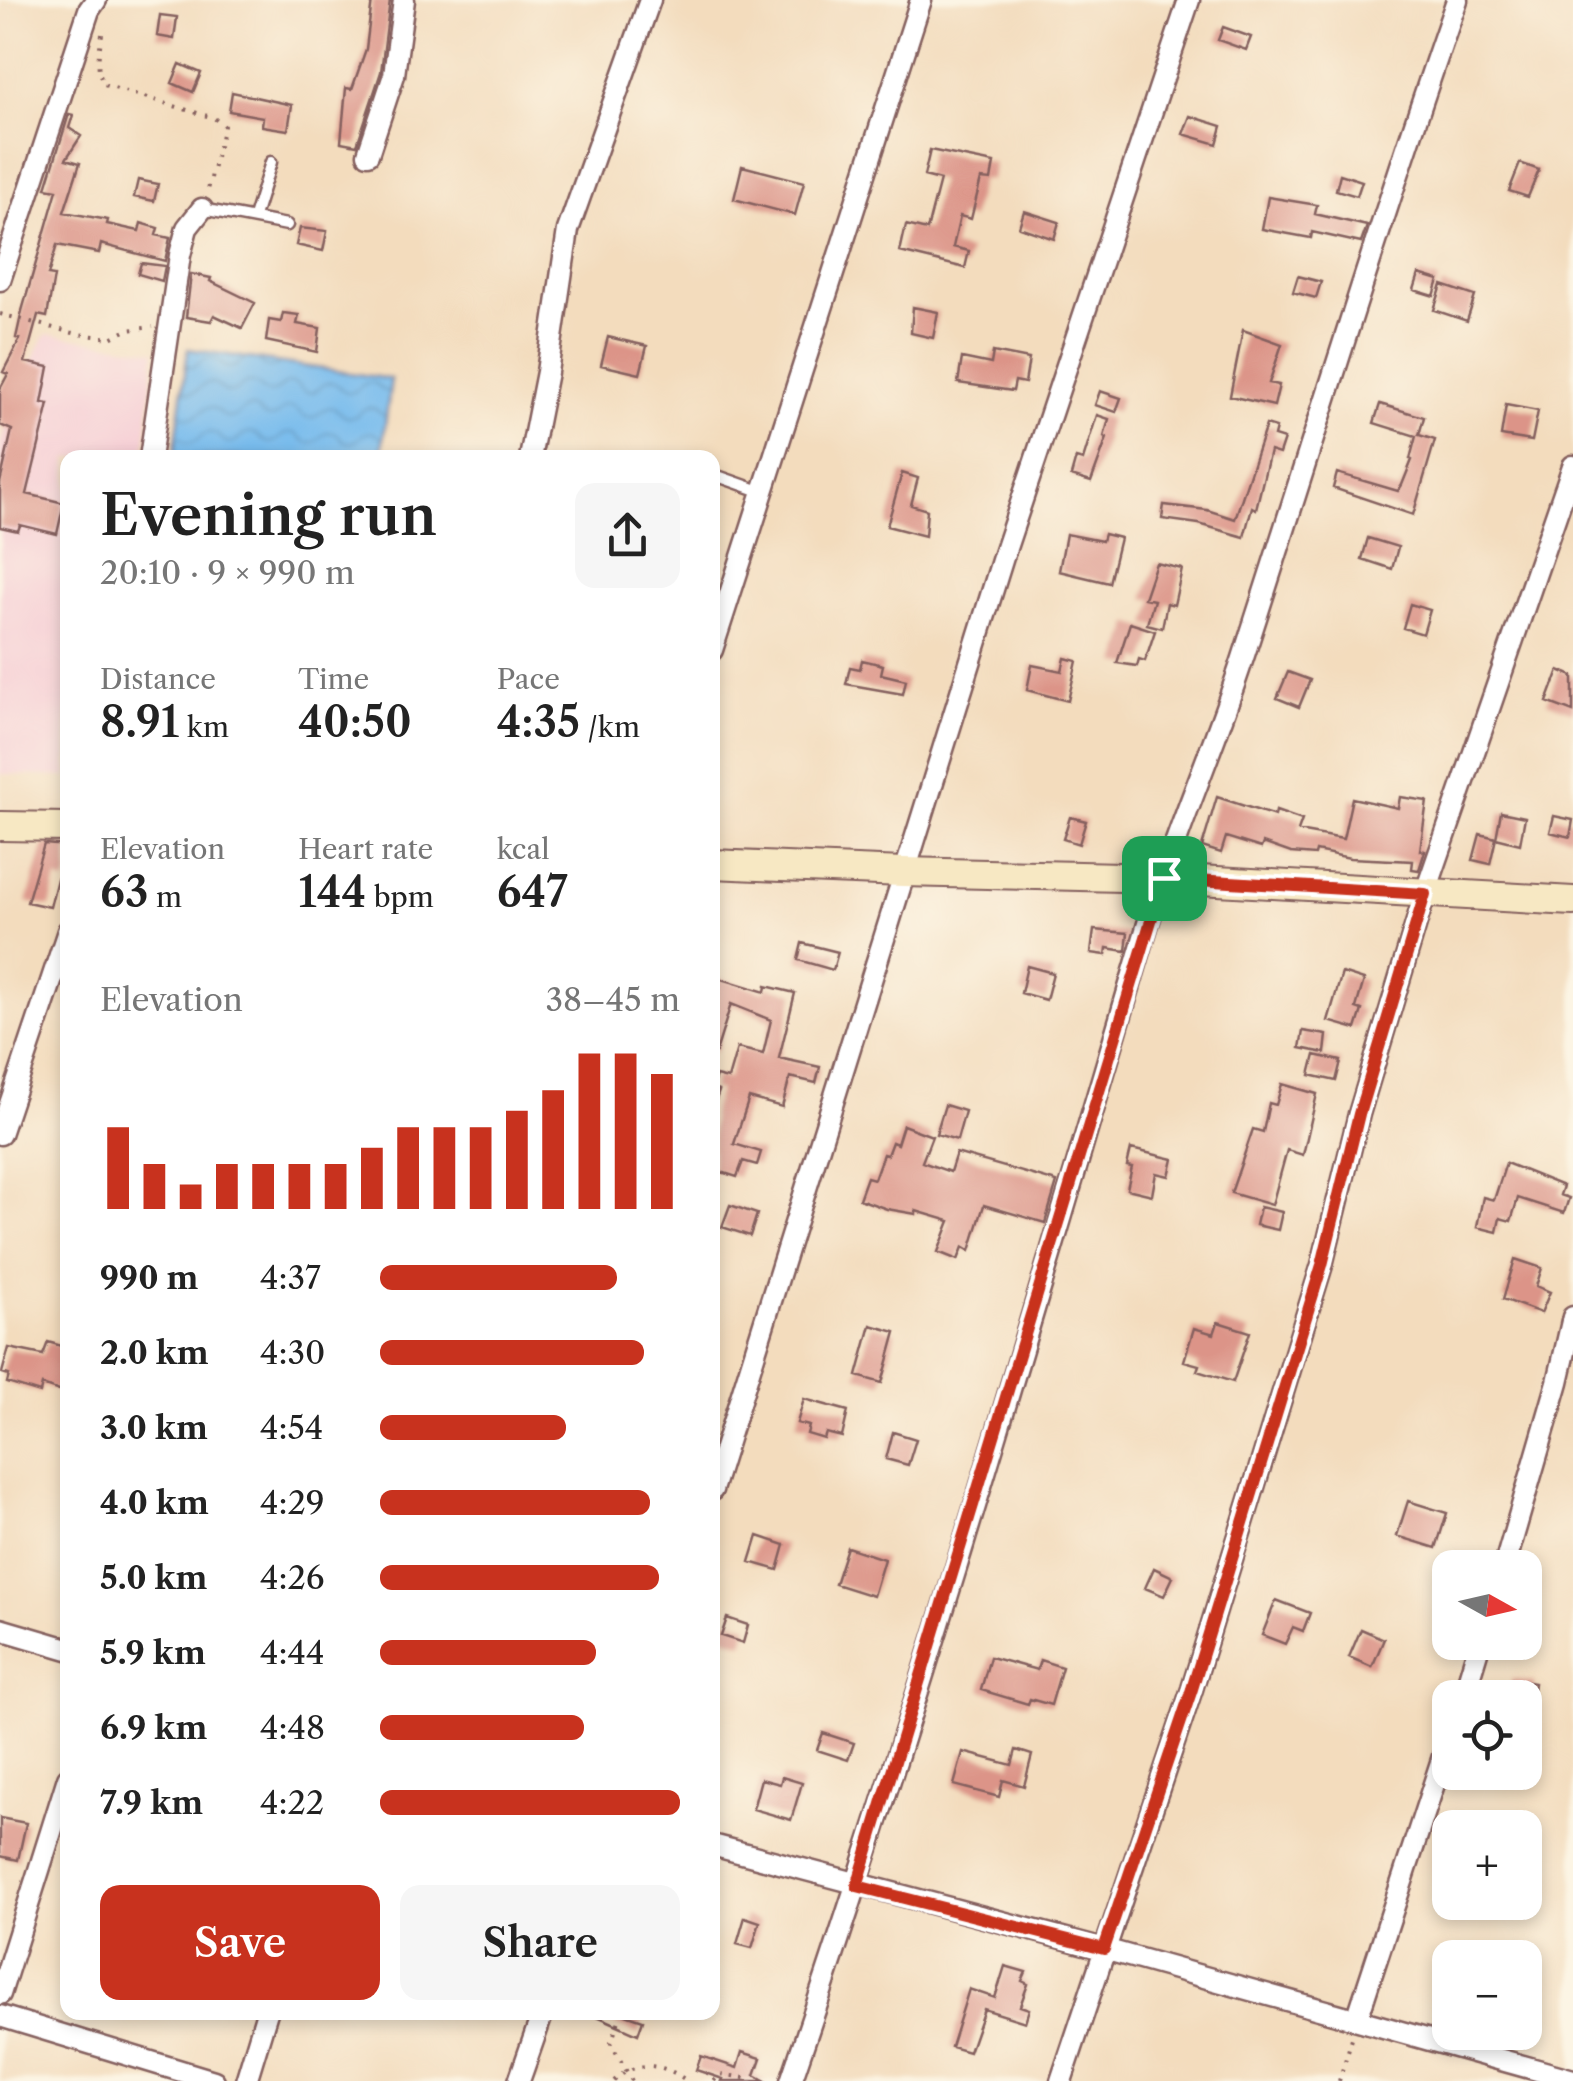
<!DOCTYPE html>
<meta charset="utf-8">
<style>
:root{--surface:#fff;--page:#f6f6f6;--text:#222;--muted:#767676;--accent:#c8321e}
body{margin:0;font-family:"Libre Caslon Text",serif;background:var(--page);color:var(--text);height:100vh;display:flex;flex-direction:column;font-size:38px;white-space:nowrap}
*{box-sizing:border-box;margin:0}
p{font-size:32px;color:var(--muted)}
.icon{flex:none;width:55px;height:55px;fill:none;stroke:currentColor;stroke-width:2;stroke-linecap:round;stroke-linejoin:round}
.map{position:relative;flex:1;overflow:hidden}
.panel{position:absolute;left:60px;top:450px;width:660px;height:1570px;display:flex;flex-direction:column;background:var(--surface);border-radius:20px;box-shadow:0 5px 15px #0003}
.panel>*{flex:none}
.needle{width:65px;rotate:98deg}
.buttons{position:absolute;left:1432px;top:1550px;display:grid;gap:20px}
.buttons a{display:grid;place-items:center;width:110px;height:110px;border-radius:20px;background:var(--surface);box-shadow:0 5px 15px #0003;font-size:50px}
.pin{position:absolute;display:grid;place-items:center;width:85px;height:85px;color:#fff;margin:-42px;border-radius:20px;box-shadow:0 5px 15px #0006}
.round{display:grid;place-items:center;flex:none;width:105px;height:105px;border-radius:20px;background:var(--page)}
.overview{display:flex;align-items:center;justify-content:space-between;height:170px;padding:0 40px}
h1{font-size:55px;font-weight:600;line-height:75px}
.metrics{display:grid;grid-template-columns:repeat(3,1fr);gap:15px;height:170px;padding:10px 40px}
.metrics div{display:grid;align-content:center}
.metrics b{font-size:42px;font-weight:600}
.metrics small{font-size:28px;font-weight:400}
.metrics p{font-size:28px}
.chart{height:280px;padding:20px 40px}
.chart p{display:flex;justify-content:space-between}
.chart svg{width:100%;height:180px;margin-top:10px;stroke:var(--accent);stroke-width:6}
.action{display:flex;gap:20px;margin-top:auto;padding:20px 40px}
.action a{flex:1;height:115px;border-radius:20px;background:var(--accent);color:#fff;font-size:40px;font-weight:600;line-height:115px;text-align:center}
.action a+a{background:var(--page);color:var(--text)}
ul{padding:0 40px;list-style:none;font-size:32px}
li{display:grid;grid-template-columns:160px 120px 1fr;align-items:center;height:75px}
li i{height:25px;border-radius:12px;background:var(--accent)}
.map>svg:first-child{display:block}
</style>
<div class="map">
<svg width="1573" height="2081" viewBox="0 0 1573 2081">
<defs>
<pattern id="water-waves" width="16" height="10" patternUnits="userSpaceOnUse" patternTransform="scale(2.5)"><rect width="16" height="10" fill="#77bbed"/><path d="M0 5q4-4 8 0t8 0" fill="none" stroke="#68a0cb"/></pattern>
</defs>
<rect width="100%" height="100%" fill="#fcf5e5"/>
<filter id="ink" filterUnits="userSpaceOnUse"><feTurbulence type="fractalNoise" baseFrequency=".01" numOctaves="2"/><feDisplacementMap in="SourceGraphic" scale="20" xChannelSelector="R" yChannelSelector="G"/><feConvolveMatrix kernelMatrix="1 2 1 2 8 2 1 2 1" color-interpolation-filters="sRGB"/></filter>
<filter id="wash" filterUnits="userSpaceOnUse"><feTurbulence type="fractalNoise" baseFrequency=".0048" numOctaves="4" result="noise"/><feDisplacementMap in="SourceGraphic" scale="40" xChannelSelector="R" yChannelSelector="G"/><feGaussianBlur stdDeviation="2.25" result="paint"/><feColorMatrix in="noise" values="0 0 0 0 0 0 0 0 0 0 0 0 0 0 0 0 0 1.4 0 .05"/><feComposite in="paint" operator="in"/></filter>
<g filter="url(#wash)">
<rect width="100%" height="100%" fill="#f3dcbd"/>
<!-- built -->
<path fill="#f6cfd6" d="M46,334L155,351L144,457L68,458L67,777L0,774V444L17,389Z"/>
<!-- water -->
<path fill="url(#water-waves)" stroke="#606d8c" stroke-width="2.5" d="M188,349L391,379L381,457H174Z"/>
<g id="blocks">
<!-- building -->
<path fill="#dc9488" d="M372,0H390L381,72L357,145L341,142L346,88L352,89L366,49Z
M160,15L177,17L174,39L157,36Z
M1223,27L1251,37L1246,50L1218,40Z
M180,64L201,73L193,92L172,83Z
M232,92L292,105L288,130L262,126L263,117L229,111Z
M69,114L73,115L69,128L81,136L66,159L80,163L64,212L108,220L107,224L139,231L141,223L158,228L156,235L170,238L165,261L101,244L99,253L57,245L48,275L54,276L47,317L38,315L25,362L49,367L42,403L49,404L27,494L64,503L57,534L20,525L18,531L0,527V483L12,430L0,425V389L8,374L3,372L20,339L16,338L22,311L57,190L46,188Z
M1190,116L1222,126L1217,144L1183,134Z
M930,150L994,163L991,180L981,179L971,219L960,216L953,247L969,251L965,268L900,252L906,225L927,230L940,180L924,176Z
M1520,163L1539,170L1528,197L1509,191Z
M742,166L804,182L795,215L734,199Z
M1340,174L1362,181L1357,196L1336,190Z
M138,180L158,184L154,201L134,197Z
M1268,197L1317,205L1315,214L1367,226L1361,243L1312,232L1311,238L1262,229Z
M1024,211L1059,222L1054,239L1019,227Z
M300,228L327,231L323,251L296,245Z
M141,263L165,266L162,281L138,274Z
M191,274L211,278L210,281L255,303L242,328L214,315L211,321L186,317Z
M1419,274L1439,280L1434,296L1414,290Z
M1298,276L1321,282L1316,298L1293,292Z
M1442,285L1475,296L1467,321L1434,310Z
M913,307L938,312L933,338L911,333Z
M283,313L299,315L297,324L320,328L317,352L266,341L269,320L281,322Z
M1243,330L1282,344L1269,383L1279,385L1274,406L1230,396Z
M608,337L647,346L640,374L601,365Z
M993,352L1029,359L1025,383L1015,381L1013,391L958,383L962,358L991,364Z
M1100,391L1121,398L1116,412L1095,405Z
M1380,404L1424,417L1419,435L1435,440L1413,515L1333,488L1337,473L1398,491L1402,485L1412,460L1410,459L1416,436L1374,423Z
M1506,405L1538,411L1532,441L1501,436Z
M1097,415L1109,419L1104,437L1107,438L1091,482L1071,476L1076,458L1083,460Z
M1266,425L1276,428L1274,436L1284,439L1279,454L1270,451L1256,509L1252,507L1244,537L1199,524L1162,519L1164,505L1207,510L1235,519Z
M902,473L918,478L911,505L927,510L925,536L887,526Z
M1066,534L1102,541L1104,534L1120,538L1109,583L1059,571Z
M1368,538L1398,547L1392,569L1362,559Z
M1156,563L1182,569L1174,605L1167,603L1162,628L1147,624L1154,600L1144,598Z
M1410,604L1430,610L1423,634L1403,628Z
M1130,623L1155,631L1145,661L1139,659L1137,666L1117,663Z
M1065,658L1077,661L1068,701L1027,690L1032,665L1062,671Z
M862,660L883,665L881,674L906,680L903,694L846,684L850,667L860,669Z
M1559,670L1573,676V712L1547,702Z
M1288,672L1310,680L1299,707L1277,698Z
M1217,797L1275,816L1276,811L1302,820L1298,831L1343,839L1352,798L1398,808L1400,797L1427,801L1420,850L1425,851L1419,870L1412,869L1413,861L1350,858L1316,851L1315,855L1291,853L1263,843L1261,848L1226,837L1221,853L1202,847Z
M1501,812L1525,817L1520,844L1496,838Z
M1554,816L1573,820L1570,837L1550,832Z
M1070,817L1086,821L1079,844L1063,839Z
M1480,834L1496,838L1490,864L1473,860Z
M44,844L68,846V874L65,882L57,879L50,907L27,902Z
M1094,930L1128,933L1126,951L1107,948L1106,955L1091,953Z
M802,943L838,952L833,970L798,960Z
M1027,966L1053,973L1046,1000L1021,993Z
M1342,973L1364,980L1356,1008L1362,1010L1356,1029L1328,1021Z
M712,976L765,992L766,986L795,993L779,1058L820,1067L816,1083L790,1077L782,1107L749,1098L734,1144L761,1152L757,1165L743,1161L737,1177L712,1169V1111L719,1091L712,1089L716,1076L728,1079L737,1048L763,1054L771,1020L731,1004L716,1052H712Z
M1303,1031L1327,1035L1325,1053L1300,1048Z
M1315,1055L1341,1061L1336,1081L1310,1075Z
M1282,1084L1317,1094L1303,1155L1287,1150L1272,1205L1231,1193L1253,1129L1263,1132L1269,1103L1276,1105Z
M945,1105L965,1111L957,1140L936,1134Z
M903,1125L932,1136L922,1162L950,1172L956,1153L1057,1182L1045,1223L984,1205L970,1251L963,1247L958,1260L938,1252L950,1221L916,1211V1214L887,1209L859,1199L867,1177L874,1179L883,1154L887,1155L892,1142L897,1144Z
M1131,1149L1173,1159L1169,1176L1156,1173L1152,1195L1127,1189L1132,1167L1127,1166Z
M1506,1163L1563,1186L1560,1195L1569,1198L1564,1213L1518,1198L1511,1221L1500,1218L1497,1232L1477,1227L1483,1197L1494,1200Z
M730,1205L757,1214L750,1236L722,1227Z
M1260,1207L1282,1212L1278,1230L1256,1225Z
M1515,1259L1542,1268L1536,1286L1550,1292L1541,1313L1503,1299Z
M1218,1322L1250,1332L1233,1382L1197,1371L1199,1365L1184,1361L1194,1328L1214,1334Z
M871,1325L896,1332L882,1383L857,1376Z
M48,1342L68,1348V1394L42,1385L40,1393L7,1383L9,1375L2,1373L9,1348L43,1355Z
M804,1399L848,1411L842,1437L826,1433L824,1439L807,1434L809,1426L797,1423Z
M893,1432L916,1439L908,1465L886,1459Z
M1408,1501L1447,1513L1436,1548L1397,1536Z
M758,1536L785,1545L778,1570L750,1562Z
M847,1547L884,1559L873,1596L835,1584Z
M1154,1568L1173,1577L1164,1596L1145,1588Z
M1276,1600L1310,1613L1303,1631L1293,1627L1285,1644L1262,1635Z
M727,1618L748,1625L743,1643L721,1636Z
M1361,1629L1384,1639L1372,1667L1349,1657Z
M990,1657L1037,1670L1040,1660L1062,1667L1051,1705L1030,1699L1028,1704L981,1690Z
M1512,1679L1534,1683L1532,1700L1509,1697Z
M823,1733L854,1743L848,1760L817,1750Z
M1016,1750L1032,1755L1024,1786L1003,1780L999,1797L954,1785L963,1752L1012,1765Z
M782,1777L802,1783L791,1820L753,1809L761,1779L780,1784Z
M0,1818L26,1823L18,1860L0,1856Z
M745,1917L760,1922L752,1948L737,1944Z
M1005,1966L1026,1972L1022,1981L1028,1984L1020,2006L1029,2009L1025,2022L984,2009L969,2052L951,2047L969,1989L995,1998Z
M588,2012H620L643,2020L638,2034Z
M742,2052L761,2058L755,2075L766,2081H722L723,2079L696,2070L701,2056L737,2068Z"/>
</g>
</g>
<g filter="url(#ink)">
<use href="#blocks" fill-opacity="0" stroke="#85615e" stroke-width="2.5"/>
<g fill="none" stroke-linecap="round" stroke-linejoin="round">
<!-- lane casing -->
<g stroke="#85615e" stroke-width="15">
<path id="lane" d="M202,209L287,225
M254,217L271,162
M712,474L763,492"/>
</g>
<!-- street casing -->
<g stroke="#85615e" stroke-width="25">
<path id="street" d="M368,154L394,75L404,0
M0,280L89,10L96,0
M150,458L180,255L187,228L202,209
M530,458L547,372L568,230L650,0
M712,650L921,0
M0,1134L68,931
M712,1490L1004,554L1189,0
M1504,1568L1558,1382L1573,1317
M0,1629L68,1649
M1463,1698L1480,1642
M712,1845L1104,1949L1573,2080
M0,1994L68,1778
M0,2016L214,2081
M1357,2019L1450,1735
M246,2081L267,2012
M519,2081L543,2012
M791,2081C921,1700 1033,1313 1147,927C1174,836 1214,748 1243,658C1314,439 1381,218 1457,0
M1061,2081L1192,1689L1322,1265L1359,1114L1425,894L1573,466"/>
</g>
<!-- secondary casing -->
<g stroke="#85615e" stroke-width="32">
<path id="secondary" d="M0,826L68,827
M712,864L903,872L1165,878L1573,901"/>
</g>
<!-- path -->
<path stroke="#85615e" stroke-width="4" stroke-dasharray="2.5 8" stroke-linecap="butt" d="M102,34C99,53 95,68 104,85L214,118L224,126L207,194
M0,314L77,334L111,338L127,330L153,327
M622,2012L611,2043L632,2081
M614,2081C636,2059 663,2063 687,2081
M714,2081L720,2074L745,2078
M1339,2081L1352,2038"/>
<!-- lane -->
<use href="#lane" stroke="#fff" stroke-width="10"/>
<!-- street -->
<use href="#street" stroke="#fff" stroke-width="20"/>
<!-- secondary -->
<use href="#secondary" stroke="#f7e8c3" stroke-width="28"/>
</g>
</g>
<g fill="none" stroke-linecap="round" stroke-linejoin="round" filter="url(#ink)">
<!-- route casing -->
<g stroke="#fff" stroke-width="20">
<path id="route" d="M1164,878L1425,894L1359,1114L1322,1265L1192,1689L1104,1949L857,1886Z"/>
</g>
<!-- route -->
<use href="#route" stroke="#c8321e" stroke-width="12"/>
</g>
</svg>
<div class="buttons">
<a><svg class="needle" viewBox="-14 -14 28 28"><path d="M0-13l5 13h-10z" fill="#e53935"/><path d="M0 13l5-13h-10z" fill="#767676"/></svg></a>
<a><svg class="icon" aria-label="locate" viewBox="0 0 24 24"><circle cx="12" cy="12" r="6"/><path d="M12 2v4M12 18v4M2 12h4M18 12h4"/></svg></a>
<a>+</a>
<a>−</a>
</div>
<div class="pin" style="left:1164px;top:878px;background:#1e9e55"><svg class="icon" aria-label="arrive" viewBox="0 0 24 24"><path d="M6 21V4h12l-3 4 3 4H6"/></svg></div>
<section class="panel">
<div class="overview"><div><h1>Evening run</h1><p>20:10 · 9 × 990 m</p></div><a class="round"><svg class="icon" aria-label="share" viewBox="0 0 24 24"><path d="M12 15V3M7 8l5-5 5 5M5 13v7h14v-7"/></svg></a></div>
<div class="metrics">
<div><p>Distance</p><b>8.91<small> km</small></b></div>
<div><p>Time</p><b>40:50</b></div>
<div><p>Pace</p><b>4:35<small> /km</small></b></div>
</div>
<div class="metrics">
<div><p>Elevation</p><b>63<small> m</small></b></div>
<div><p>Heart rate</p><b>144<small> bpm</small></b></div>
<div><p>kcal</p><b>647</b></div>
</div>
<div class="chart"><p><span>Elevation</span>38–45 m</p>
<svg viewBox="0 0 160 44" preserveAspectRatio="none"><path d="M5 44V24M15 44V33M25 44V38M35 44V33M45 44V33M55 44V33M65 44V33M75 44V29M85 44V24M95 44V24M105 44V24M115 44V20M125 44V15M135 44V6M145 44V6M155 44V11"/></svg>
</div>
<ul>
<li><b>990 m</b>4:37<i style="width:79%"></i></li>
<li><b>2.0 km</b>4:30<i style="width:88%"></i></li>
<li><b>3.0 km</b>4:54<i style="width:62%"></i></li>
<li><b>4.0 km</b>4:29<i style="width:90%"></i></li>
<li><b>5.0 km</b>4:26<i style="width:93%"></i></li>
<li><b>5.9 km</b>4:44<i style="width:72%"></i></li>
<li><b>6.9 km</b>4:48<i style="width:68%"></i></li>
<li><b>7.9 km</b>4:22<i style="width:100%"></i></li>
</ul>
<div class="action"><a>Save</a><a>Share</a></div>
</section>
</div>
